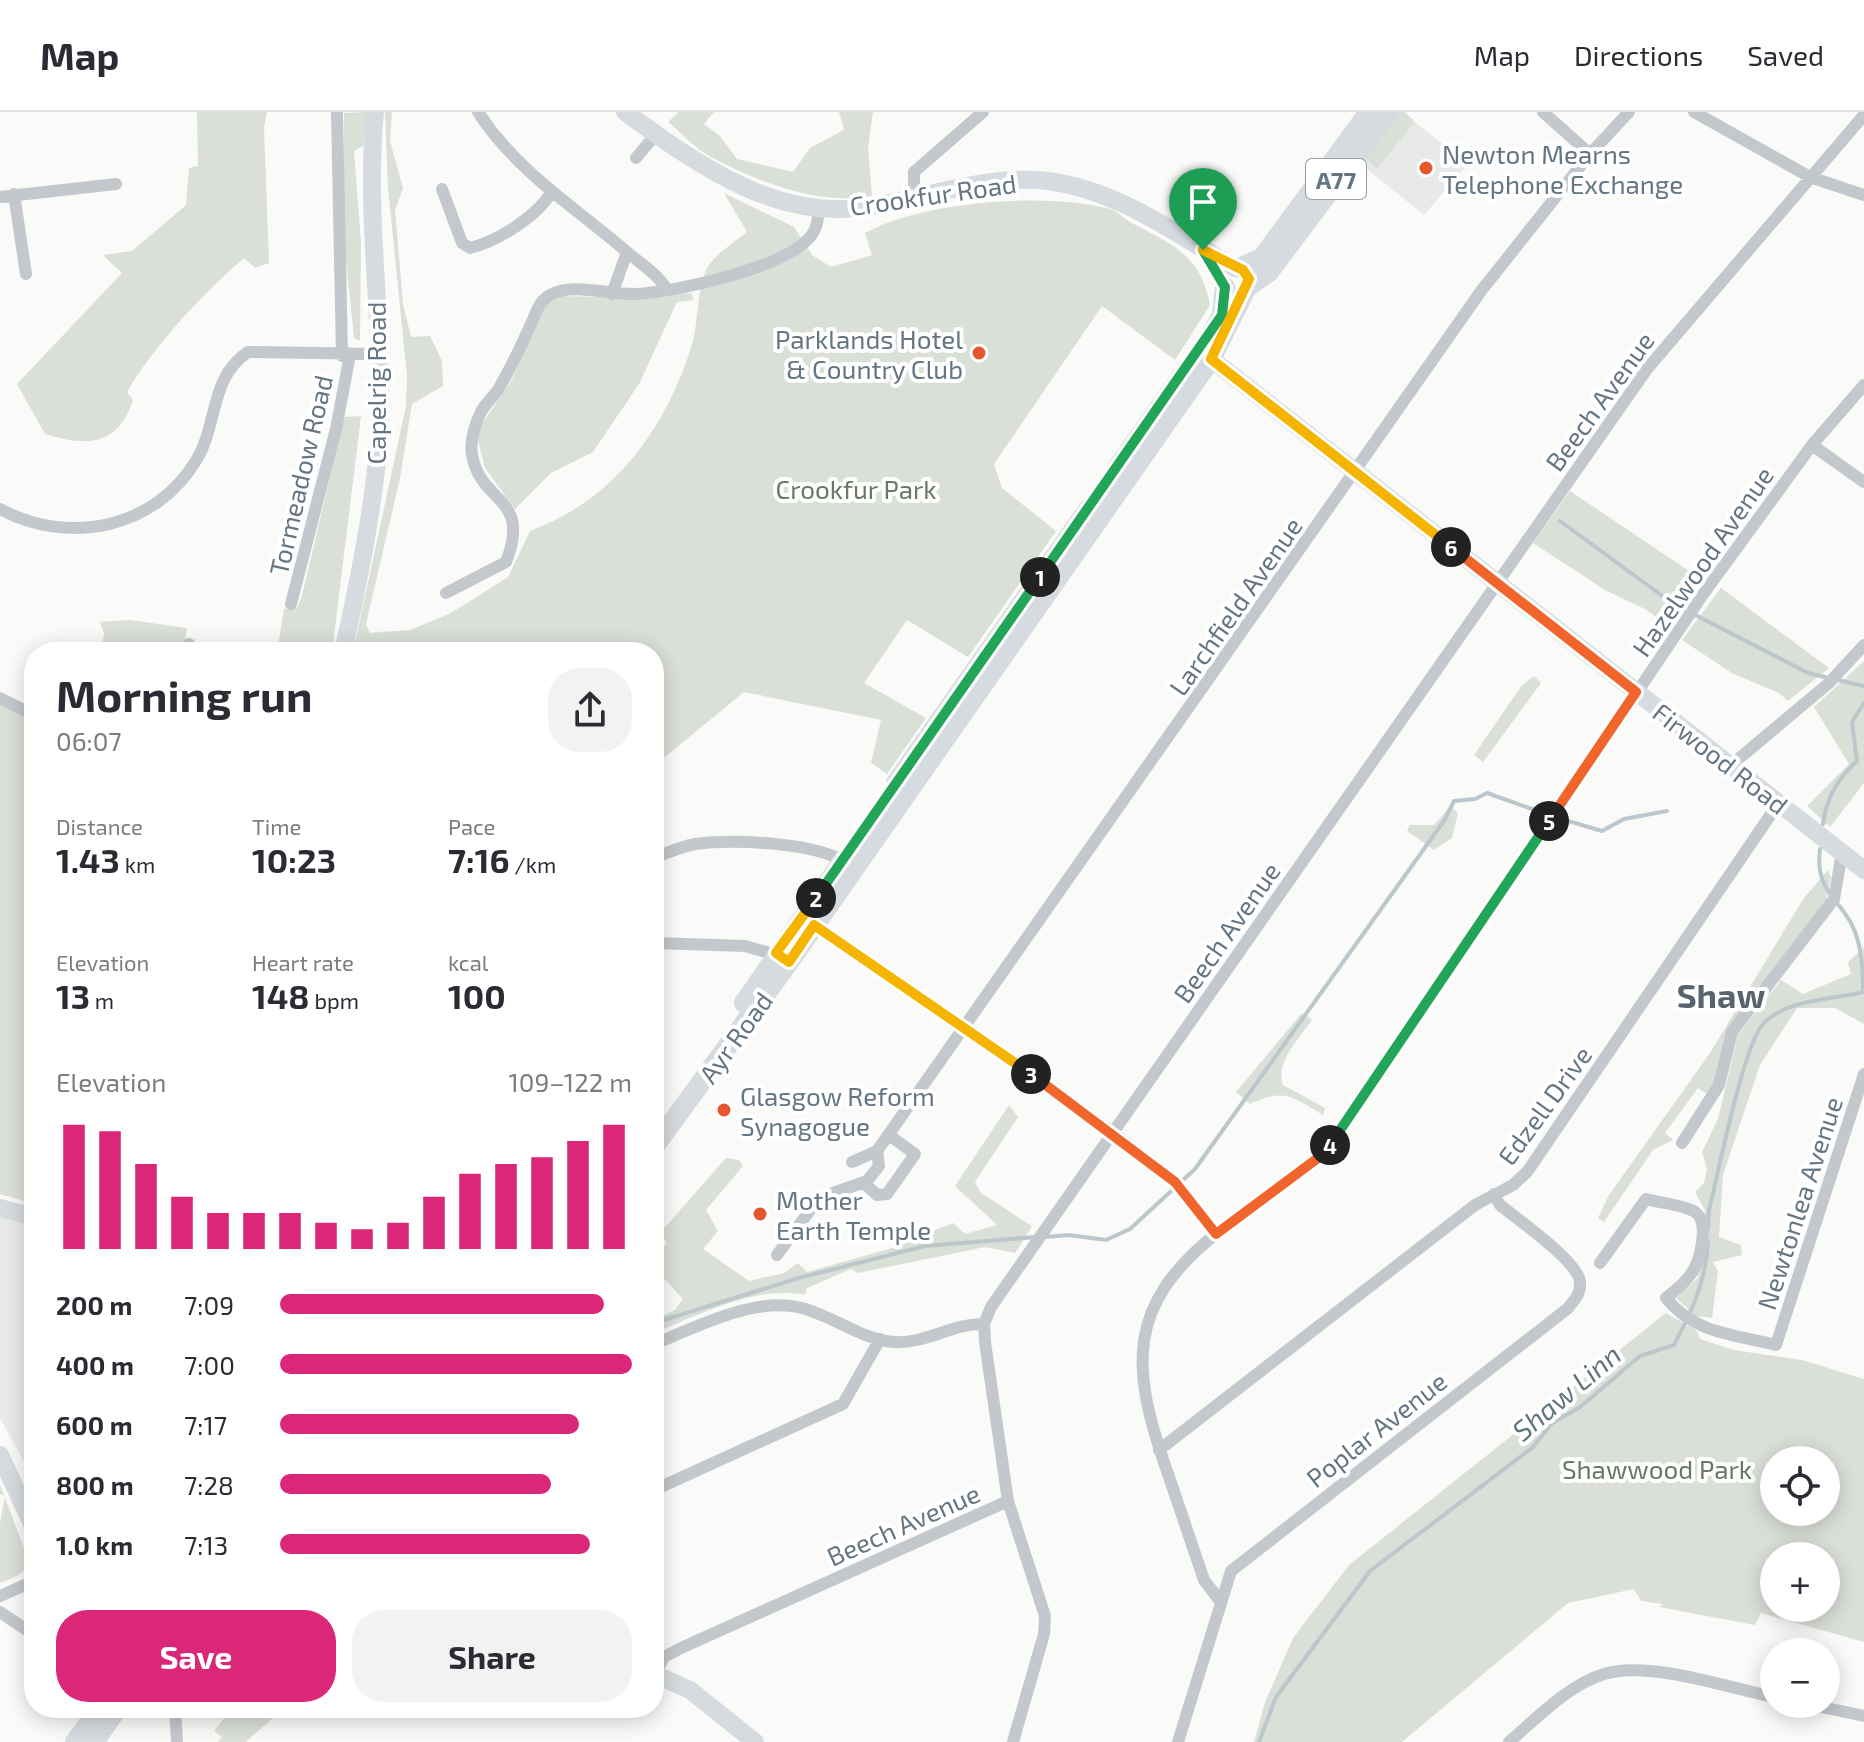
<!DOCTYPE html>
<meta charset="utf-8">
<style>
:root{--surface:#fff;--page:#f2f2f3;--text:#2b2b33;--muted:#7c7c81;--line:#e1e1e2;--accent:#db2777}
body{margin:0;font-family:"Exo 2",sans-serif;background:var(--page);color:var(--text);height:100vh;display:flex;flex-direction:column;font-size:30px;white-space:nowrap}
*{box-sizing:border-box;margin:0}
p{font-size:26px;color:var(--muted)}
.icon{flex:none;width:44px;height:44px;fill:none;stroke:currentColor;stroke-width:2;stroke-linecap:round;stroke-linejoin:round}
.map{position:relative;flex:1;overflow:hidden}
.panel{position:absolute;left:24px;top:530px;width:640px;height:1076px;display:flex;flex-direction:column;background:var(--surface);border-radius:32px;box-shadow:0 4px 20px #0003}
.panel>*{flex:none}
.fabs{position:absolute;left:1760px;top:1334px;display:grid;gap:16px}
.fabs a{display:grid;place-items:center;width:80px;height:80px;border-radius:50%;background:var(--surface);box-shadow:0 4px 20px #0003;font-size:40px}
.pin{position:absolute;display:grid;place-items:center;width:68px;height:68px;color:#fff;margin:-82px -34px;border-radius:50% 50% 50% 0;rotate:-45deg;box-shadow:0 0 8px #0007}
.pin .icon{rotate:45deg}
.km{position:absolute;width:40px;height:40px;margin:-20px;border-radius:50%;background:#222;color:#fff;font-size:22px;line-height:40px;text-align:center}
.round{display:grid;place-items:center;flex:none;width:84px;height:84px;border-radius:32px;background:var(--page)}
.overview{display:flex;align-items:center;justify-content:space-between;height:136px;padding:0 32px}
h1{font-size:44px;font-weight:700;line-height:60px}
.stats{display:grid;grid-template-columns:repeat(3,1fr);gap:12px;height:136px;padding:8px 32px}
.stats div{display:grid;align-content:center}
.stats b{font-size:34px;font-weight:700}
.stats small{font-size:22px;font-weight:400}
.stats p{font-size:22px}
.chart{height:224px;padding:16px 32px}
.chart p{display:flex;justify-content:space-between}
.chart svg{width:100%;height:144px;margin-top:8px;stroke:var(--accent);stroke-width:6}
.button{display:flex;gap:16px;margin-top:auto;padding:16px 32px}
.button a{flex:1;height:92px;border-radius:32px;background:var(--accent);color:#fff;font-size:32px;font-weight:700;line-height:92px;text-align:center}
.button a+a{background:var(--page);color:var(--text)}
ul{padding:0 32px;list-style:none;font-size:26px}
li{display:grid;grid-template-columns:128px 96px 1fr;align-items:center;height:60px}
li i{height:20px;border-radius:10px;background:var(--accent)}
header{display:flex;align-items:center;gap:48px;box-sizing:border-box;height:112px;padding:0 40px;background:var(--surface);border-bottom:2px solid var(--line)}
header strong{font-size:38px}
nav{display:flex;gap:44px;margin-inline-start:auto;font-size:28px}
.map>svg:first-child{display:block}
</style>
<header>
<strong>Map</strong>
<nav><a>Map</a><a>Directions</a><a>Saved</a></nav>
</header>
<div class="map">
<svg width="1864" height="1630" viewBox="0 0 1864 1630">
<rect width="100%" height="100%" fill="#fafaf8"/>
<!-- built -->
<path fill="#e8e9e9" d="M1415,10L1468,52L1424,103L1359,51L1363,45L1377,57Z
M0,1104L34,1113V1368L0,1306Z"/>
<!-- green -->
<path fill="#dadfd7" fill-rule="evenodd" d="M197,0H267L264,15L269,151L255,156L244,146C203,181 153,235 127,280L133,288C118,334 87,335 45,322L17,272L122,161L103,143L132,139L186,93L189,56L198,54Z
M367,0L363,34L354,39L361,131L360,229L354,226L344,130V1Z
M385,0H392L390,29L403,76L395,98L403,192L411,225L430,224L442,249L443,274L412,292L400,366L366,512L370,521L410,518L451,501L508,465L530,419C614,388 664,319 691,236C699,211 696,182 706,158C712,144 735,130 747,120L724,81L794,115L812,143L831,155L872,143L865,121C924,89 1045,80 1110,97C1118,99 1123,106 1130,110C1172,133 1200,141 1210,193L1175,248L1102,194L994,352L1002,376L1056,419L968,545L907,508L864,571L926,606L887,662L871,651L881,608L744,580L654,654V540H353L406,294L407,264L388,76Z
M679,0H714L704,12L720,24L737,47L793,60L810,36L844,18L839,0H873L868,37L872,84C820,94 758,70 711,45C696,37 681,21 668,10Z
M1399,0H1405L1415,10L1377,57L1363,45Z
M691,181L694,188L677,190L639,272L593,340L551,361L515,397L485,356L476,321L511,269L546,192L562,184L630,186Z
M361,304L332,540H277L284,497L297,496L302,484L344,305Z
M1570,379L1701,467L1669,515L1647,498L1605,478L1533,431Z
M1721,476L1829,556L1788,589L1779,581L1732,561L1682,528Z
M130,508L187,516L183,540H101L104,521L100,510Z
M1864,549V671L1830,715L1807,694L1849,652L1814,595Z
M1534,564L1541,571L1483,650L1474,643L1522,573Z
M0,592L34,599V1092L0,1082Z
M1451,694L1458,701L1452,726L1434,738L1407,719L1410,713H1434Z
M1828,758L1831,765L1826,789L1728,919L1717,967L1707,982L1698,976L1665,1021L1673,1028L1653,1038L1604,1110L1598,1106L1609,1083L1710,941L1804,786Z
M1864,835V912L1835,896H1797L1760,953L1723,1063L1719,1125L1741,1133L1742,1143L1713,1150L1718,1159L1712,1206L1696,1204L1676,1186L1698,1166L1705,1098L1695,1080L1704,1071L1707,1057L1702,1040L1718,1007L1738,923L1781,868L1803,882L1851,862L1848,850Z
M1302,901L1312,908C1299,927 1275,950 1283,973L1325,996L1323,1003C1292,984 1284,976 1250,992L1236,980Z
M1009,993L1018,1005L975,1070L981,1081L1032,1114L1015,1141L985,1135L858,1161L851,1157L807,1176L805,1183C756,1173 699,1203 654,1221V1208L675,1198L683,1187L654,1156V1145L667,1131L660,1121L726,1046L739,1048L743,1054L706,1098L718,1119L703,1137L749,1169L784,1161L798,1151L807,1160L889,1137L953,1111L965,1122L997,1113L955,1074Z
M1666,1201L1697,1219L1700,1227L1733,1238L1802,1248L1864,1267V1530L1761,1501L1755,1513L1659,1495L1663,1492L1641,1489L1634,1477L1568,1491L1402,1630H1254L1264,1593L1293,1526L1349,1453ZM1826,1348V1400H1774V1348ZM1774,1444H1826V1496H1774Z
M0,1373L27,1444C28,1463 15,1465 0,1471V1411L5,1384L0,1382Z
M232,1596H284L246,1630H218L222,1625L214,1619Z"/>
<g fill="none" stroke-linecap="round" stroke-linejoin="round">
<!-- stream -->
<path stroke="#bbc7cb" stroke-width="4" d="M1560,409L1672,491L1808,561L1829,566
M1838,568L1864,574
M1558,706L1602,719L1624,707L1667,699
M1823,712C1826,686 1838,666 1857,649L1852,610L1864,591
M1708,1117L1709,1098C1718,1063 1743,934 1763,912C1786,887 1832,888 1863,880C1863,857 1862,832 1851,811C1836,784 1815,777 1820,737
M1045,1125L1069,1123L1106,1128L1130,1117L1195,1057L1444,709L1454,689L1475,687L1487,681L1549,703
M654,1211L799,1166L925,1134L1036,1125
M1259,1630L1276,1585L1370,1459L1532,1336L1552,1311L1579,1296L1640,1244L1674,1233C1692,1199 1706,1169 1708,1130"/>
<!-- street -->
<path stroke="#c3c8cc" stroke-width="12" d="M337,0L342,244
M478,0C516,59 575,95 627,140C640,151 659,163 667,178
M1543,0L1590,42
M1694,0L1810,65L1864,83
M636,46L656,22
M442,77L462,131L470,136C498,129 538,104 552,79
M14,82L26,162
M0,85L116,72
M914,86V60L983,0
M612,182L627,140
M1812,333L1864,370
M0,397C68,434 156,417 197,347C218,311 210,265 248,240L379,242
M446,481L506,450C532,384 481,393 472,343C470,330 474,315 480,302C484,293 492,286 498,278C510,257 521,235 531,212C536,201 539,189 550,183C572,170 610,183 635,182C676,180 785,156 811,124C818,115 818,105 819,95
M291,492L336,317L350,243
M188,540L189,532
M0,586L34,603
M1730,654L1829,571L1864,533
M654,746C667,741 682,734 695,732C733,727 818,730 848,752
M811,811L1114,1021L1175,1070L1216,1122
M654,831L745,834L780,844
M1682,1031L1719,973L1732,920L1834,787L1842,741
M852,1050L877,1039
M864,1071L877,1083L887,1082L915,1042L889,1023
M777,1143L819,1086L867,1069L879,1054L877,1039L1481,179L1590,42L1629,0
M1600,1151L1646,1087C1660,1091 1684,1093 1695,1100C1710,1110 1700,1147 1693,1159C1686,1170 1677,1177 1666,1186C1695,1222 1733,1222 1776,1233L1864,962
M654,1232C697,1215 754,1184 802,1196C833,1204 862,1228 894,1230C926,1232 953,1211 984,1212
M1159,1338L1475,1093L1513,1073L1527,1060L1778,692
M654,1378L843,1292L880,1227
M1008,1389L1045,1504L1044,1522L1013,1630
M0,1484L34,1469
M1220,1489L1204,1468C1192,1432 1179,1395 1167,1359C1131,1256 1125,1194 1217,1121C1258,1089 1306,1063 1339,1022L1704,481L1812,333L1864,273
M0,1500L34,1523
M655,1562L664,1545L681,1536L1008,1389L985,1230L984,1212L991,1195L1647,257L1864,3
M1807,1592L1864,1604
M175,1596L177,1630
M1178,1630L1231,1459L1567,1197C1574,1189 1581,1182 1580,1170C1579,1150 1517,1107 1500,1093L1494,1082
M1509,1630C1537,1606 1568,1573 1604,1562C1648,1548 1729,1576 1774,1585"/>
<!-- secondary -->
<path stroke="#d6dbdf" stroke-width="18" d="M625,0C697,52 778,112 874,94C930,84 991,62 1048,69C1118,78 1176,122 1235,156
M1200,238L1864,758
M343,540C359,469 378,377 380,305C383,203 365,102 375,0
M0,1096L34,1105
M0,1343L34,1416
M654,1562L690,1578L755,1630"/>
<!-- primary -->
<path stroke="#d6dbdf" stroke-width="20" d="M1239,156L1262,146L1369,0
M1249,174L1269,160L1389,0
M1213,219L1222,203L1225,175
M1117,356L1188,255
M896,671L1089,396
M744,891L844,747
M654,1035L789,850L1211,247L1245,179
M75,1630L100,1596
M94,1630L118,1596"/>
</g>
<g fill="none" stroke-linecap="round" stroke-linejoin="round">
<!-- split-1 casing -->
<g stroke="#fff" stroke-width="16">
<path id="split-1" d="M1040,465L1222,203L1225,175L1203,138"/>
</g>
<!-- split-2 casing -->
<g stroke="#fff" stroke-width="16">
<path id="split-2" d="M816,786L1040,465"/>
</g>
<!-- split-3 casing -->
<g stroke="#fff" stroke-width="16">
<path id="split-3" d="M816,786L776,841L789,850L814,813L1031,962"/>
</g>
<!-- split-4 casing -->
<g stroke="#fff" stroke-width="16">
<path id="split-4" d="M1031,962L1175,1070L1216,1122L1322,1043L1330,1033"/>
</g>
<!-- split-5 casing -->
<g stroke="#fff" stroke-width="16">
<path id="split-5" d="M1330,1033L1549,709"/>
</g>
<!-- split-6 casing -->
<g stroke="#fff" stroke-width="16">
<path id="split-6" d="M1451,435L1636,580L1549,709"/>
</g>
<!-- split-7 casing -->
<g stroke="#fff" stroke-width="16">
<path id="split-7" d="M1203,138L1243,158L1249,167L1211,247L1451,435"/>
</g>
<!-- split-1 -->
<use href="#split-1" stroke="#22a559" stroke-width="10"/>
<!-- split-2 -->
<use href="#split-2" stroke="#22a559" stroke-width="10"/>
<!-- split-3 -->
<use href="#split-3" stroke="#f5b400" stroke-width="10"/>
<!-- split-4 -->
<use href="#split-4" stroke="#f0652b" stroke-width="10"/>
<!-- split-5 -->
<use href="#split-5" stroke="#22a559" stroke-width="10"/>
<!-- split-6 -->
<use href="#split-6" stroke="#f0652b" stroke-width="10"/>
<!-- split-7 -->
<use href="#split-7" stroke="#f5b400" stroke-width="10"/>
</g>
<!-- markers -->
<g fill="#e4572e" stroke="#fff" stroke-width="3">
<circle cx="1426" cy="56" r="8"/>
<circle cx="979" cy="241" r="8"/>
<circle cx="724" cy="998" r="8"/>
<circle cx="760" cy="1102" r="8"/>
</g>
<g text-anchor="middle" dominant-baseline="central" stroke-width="8" stroke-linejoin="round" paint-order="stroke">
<!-- shield labels -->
<rect fill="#fff" stroke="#939fa8" stroke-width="2" x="1306" y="47" width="60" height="40" rx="6"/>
<g font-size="24" font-weight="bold" fill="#657683">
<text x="1336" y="67">A77</text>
</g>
<!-- poi labels -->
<g font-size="26" fill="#657683" stroke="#fff" text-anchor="start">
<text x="1442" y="41">Newton Mearns<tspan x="1442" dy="30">Telephone Exchange</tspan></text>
<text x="963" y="226" text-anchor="end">Parklands Hotel<tspan x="963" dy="30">&amp; Country Club</tspan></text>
<text x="740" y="983">Glasgow Reform<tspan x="740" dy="30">Synagogue</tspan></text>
<text x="776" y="1087">Mother<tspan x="776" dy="30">Earth Temple</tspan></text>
</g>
<!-- street labels -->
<g font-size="26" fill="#657683" stroke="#fff">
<text transform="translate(933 82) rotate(-8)">Crookfur Road</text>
<text transform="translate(375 271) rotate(-90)">Capelrig Road</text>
<text transform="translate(1599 289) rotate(-54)">Beech Avenue</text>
<text transform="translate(300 363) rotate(-77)">Tormeadow Road</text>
<text transform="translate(1702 449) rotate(-55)">Hazelwood Avenue</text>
<text transform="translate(1235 494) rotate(-55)">Larchfield Avenue</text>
<text transform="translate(1721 646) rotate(38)">Firwood Road</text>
<text transform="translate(1226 820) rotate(-55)">Beech Avenue</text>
<text transform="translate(735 925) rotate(-54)">Ayr Road</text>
<text transform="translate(1544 993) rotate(-54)">Edzell Drive</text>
<text transform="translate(1799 1091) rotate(-72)">Newtonlea Avenue</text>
<text transform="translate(1376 1317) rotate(-38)">Poplar Avenue</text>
<text transform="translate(903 1412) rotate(-24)">Beech Avenue</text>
</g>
<!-- park labels -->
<g font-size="26" fill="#687a64" stroke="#fff">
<text x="856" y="376">Crookfur Park</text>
<text x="1657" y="1356">Shawwood Park</text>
</g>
<!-- water labels -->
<g font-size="28" font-style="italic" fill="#60757c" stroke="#fff">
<text transform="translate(1566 1280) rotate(-40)">Shaw Linn</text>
</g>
<!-- district labels -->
<g font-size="34" font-weight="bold" fill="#57646e" stroke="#fff">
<text x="1721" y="882">Shaw</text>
</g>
</g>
</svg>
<div class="fabs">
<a><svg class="icon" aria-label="locate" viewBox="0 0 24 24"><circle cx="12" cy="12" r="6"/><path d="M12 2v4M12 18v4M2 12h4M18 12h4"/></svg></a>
<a>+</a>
<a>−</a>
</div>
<div class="pin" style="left:1203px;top:138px;background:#1e9e55"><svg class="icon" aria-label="arrive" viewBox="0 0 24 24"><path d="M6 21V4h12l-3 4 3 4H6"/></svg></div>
<b class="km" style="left:1040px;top:465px">1</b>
<b class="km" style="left:816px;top:786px">2</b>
<b class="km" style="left:1031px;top:962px">3</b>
<b class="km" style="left:1330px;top:1033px">4</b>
<b class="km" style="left:1549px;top:709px">5</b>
<b class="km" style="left:1451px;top:435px">6</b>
<section class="panel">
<div class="overview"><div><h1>Morning run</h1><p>06:07</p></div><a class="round"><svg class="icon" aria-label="share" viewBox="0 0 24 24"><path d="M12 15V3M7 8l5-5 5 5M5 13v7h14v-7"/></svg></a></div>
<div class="stats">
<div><p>Distance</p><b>1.43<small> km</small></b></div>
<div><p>Time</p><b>10:23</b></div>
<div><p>Pace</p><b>7:16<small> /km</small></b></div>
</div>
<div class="stats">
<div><p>Elevation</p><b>13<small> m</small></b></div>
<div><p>Heart rate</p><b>148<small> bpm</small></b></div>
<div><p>kcal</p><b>100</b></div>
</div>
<div class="chart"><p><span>Elevation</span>109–122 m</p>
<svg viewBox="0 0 160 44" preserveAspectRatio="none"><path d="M5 44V6M15 44V8M25 44V18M35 44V28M45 44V33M55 44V33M65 44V33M75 44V36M85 44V38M95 44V36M105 44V28M115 44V21M125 44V18M135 44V16M145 44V11M155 44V6"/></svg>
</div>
<ul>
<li><b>200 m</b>7:09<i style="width:92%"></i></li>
<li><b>400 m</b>7:00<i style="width:100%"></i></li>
<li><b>600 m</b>7:17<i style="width:85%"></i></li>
<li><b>800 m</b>7:28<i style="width:77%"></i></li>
<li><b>1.0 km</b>7:13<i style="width:88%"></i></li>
</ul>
<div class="button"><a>Save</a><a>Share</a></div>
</section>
</div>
